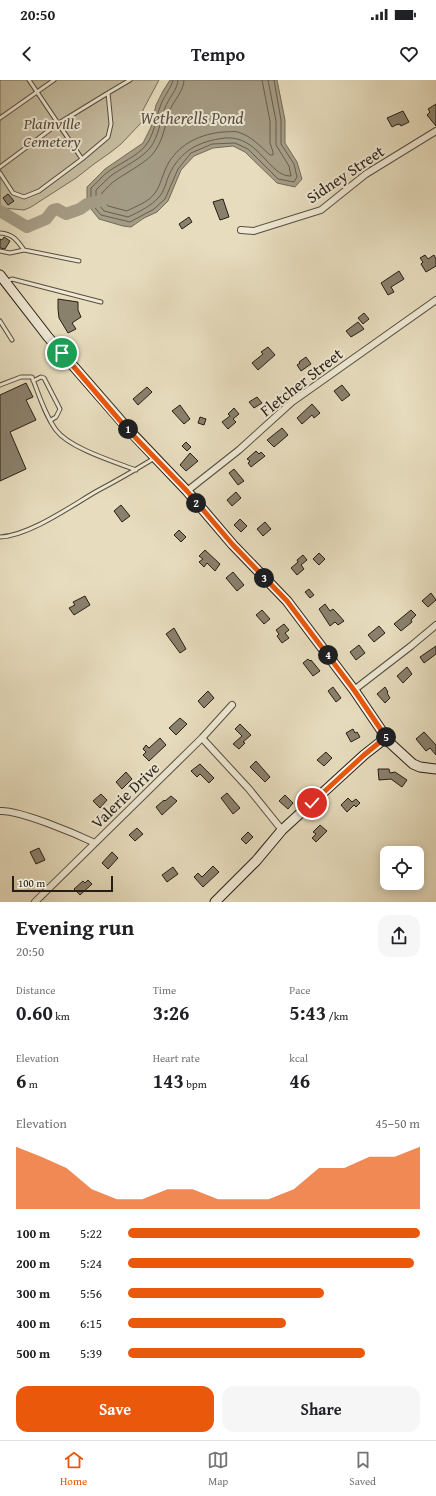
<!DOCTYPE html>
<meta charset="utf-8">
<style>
:root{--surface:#fff;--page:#f6f6f6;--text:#202124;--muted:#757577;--line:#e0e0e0;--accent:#ea580c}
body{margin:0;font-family:"Gentium Book Plus",serif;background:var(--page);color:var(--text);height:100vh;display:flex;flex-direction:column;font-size:15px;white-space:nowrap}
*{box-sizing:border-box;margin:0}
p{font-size:13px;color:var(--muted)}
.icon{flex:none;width:22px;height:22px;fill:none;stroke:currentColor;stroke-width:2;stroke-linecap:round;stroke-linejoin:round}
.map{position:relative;height:822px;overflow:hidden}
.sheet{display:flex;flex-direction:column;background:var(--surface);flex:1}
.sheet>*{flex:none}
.buttons{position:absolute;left:380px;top:766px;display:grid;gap:8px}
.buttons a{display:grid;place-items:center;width:44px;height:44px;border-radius:8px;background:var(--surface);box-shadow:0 2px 10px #0003;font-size:20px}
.scale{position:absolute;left:12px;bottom:10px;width:101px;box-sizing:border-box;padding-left:4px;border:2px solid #261e15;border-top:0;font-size:11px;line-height:14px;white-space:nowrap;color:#261e15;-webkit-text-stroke:3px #efe9d5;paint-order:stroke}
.pin{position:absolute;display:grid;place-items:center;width:34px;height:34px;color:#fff;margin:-17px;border:2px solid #fff;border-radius:50%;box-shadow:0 1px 4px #0007}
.km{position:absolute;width:20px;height:20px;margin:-10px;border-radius:50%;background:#222;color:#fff;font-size:11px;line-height:20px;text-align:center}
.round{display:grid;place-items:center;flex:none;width:42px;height:42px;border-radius:12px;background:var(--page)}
.headline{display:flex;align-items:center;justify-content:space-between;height:68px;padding:0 16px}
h1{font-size:22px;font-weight:600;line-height:30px}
.figures{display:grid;grid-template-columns:repeat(3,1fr);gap:6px;height:68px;padding:4px 16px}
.figures div{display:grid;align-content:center}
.figures b{font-size:20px;font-weight:600}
.figures small{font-size:11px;font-weight:400}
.figures p{font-size:11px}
.chart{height:112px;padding:8px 16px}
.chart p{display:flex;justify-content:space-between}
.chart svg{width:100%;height:72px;margin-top:4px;fill:var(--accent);opacity:.7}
.cta{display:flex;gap:8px;margin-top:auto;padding:8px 16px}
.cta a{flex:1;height:46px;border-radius:12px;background:var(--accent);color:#fff;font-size:16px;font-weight:600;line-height:46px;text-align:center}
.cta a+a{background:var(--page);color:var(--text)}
ul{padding:0 16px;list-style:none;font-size:13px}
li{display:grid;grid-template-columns:64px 48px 1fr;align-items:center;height:30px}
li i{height:10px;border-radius:5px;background:var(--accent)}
.status{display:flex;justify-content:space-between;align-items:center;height:28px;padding:0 20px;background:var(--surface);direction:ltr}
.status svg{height:11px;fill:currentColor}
header{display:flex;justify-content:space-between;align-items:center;height:52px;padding:0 16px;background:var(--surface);font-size:18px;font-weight:600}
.dock{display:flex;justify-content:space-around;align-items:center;height:56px;border-top:1px solid var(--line);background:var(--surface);font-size:11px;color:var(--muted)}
.dock a{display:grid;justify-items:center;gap:2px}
.dock .selected{color:var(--accent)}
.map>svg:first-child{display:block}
</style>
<div class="status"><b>20:50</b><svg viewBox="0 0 49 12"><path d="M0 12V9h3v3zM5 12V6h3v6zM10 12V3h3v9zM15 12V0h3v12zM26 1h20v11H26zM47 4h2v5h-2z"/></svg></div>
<header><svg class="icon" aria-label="back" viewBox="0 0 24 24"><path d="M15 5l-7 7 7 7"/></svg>Tempo<svg class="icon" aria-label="heart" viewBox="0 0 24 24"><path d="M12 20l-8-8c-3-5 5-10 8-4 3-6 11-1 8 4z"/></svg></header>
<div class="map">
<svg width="436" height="822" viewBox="0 0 436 822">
<rect width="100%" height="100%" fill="#e7ddbe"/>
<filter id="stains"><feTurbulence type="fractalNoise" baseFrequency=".005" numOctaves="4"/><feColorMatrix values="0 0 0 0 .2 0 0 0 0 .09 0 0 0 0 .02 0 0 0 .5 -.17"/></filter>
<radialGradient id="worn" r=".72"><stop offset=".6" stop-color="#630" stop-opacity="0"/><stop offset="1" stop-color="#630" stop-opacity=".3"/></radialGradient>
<!-- green -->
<path fill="#c6bda1" stroke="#766e5b" d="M0,0H159L143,30L141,43L121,64L111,72L94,84L76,98L31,127L24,130L2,128L0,127Z"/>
<!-- water -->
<path fill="#a59c85" stroke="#726a58" d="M170,0H277L285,40V63L297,82L302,99L295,107L277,103L245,72L233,66L213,68L194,76L181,90L168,121L157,132L144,138L131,147L123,146L99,139L87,124V107L105,89L143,63L151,47L156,25L163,11Z"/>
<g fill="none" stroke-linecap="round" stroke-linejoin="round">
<!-- shore -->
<path stroke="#665d4d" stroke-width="1" d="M173,0C172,7 162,19 160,27C155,40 155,53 146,65C139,75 119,84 109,91C102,96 97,103 91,108V123L101,135L130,142L154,129L165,119L178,89L191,73L212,64L235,63L248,69L278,99L294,102L297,97L294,84L281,64V40L274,0
M178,0C178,9 168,19 165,28C160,41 159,56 150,68C141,79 123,87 112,95C106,100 101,105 96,110V121L104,131L128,137C139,132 151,126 159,117C164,112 166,102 169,95C180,71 199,61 225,58C259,55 269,97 291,96L289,86L276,65V41L268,0
M184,0C184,11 174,20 170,30C165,44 164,58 155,71C148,82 127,92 116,100C111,103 107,108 102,113V119L108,126L127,131C136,126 149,122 155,113C161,105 163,92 169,82C181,63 201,54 223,52C228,52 233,51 238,52C251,56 260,66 270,75H273V72L270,63V41L262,0"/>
<!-- river -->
<path stroke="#a59c85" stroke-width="12" d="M0,131L27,147L46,139L53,130L57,129L66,134L80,129L87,124L103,120"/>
</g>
<!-- building -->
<path fill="#8a816d" stroke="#261e15" d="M436,24V46L427,35L430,32L428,29Z
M403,31L409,42L401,46L400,44L398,45V44L392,47L387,38Z
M8,114L14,121L8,125L3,118Z
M223,119L229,137L220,140L213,122Z
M189,137L192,142L182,149L179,144Z
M4,157L10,161L5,169L0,168V159L2,160Z
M425,175L428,179L434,175L436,179V186L426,192L421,184L423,182L420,178Z
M399,191L404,199L391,207L394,212L388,215L381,203Z
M58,219L78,222V230L81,237L72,243L76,249L68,253L59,238L58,229Z
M364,233L369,239L363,244L358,238Z
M358,242L364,249L351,257L346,251Z
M268,267L275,275L258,290L252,283L263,274L261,272Z
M306,277L311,284L301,291L297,285L300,283L299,282Z
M26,303L33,317L26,320L36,340L10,352L26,389L0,401V315Z
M342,305L350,315L342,321L334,311Z
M147,307L152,312L138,325L133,319Z
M257,317L262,323L254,328L249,322Z
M312,324L320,333L314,338L312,335L302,344L297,338Z
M180,325L190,339L184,344L172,331Z
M234,328L239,334L233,339L236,342L228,349L222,342L230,336L228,334Z
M200,337L206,339L204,345L198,343Z
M282,348L288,355L274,367L267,360Z
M186,362L191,367L187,371L182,366Z
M256,371L259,374L261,372L265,376L251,387L248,383L250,381L247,379Z
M190,373L198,381L186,391L180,385Z
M234,389L244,401L238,405L229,393Z
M236,412L241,418L232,426L227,420Z
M121,425L130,436L122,442L114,431Z
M240,439L247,446L241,452L234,445Z
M265,442L271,449L263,456L257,449Z
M179,450L186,457L181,462L174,455Z
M205,470L220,484L215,491L207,483L204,487L199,482L203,479L199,476Z
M319,473L325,479L319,485L313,479Z
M303,475L307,480L301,485L304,489L297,495L291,488L298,482L297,480Z
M233,492L244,505L237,511L226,498Z
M309,509L314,515L310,518L305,512Z
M431,513L436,520L428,527L422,521Z
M85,516L90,525L74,535L69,528L75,525L73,522Z
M325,524L330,531L333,529L337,533L344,541L338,545L335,542L330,546L319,529Z
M262,530L270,539L264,544L256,535Z
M411,530L416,535L411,540L412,542L401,551L394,544Z
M284,544L289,550L285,553L289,558L282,563L277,556L279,554L276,550Z
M379,546L385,553L374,562L368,555Z
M174,548L186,569L180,573L166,554Z
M359,565L365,573L356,580L350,572Z
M436,566V574L424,583L420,577Z
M308,579L310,581L311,580L320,591L313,596L303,583Z
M407,587L412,594L403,603L397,596Z
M333,607L341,618L336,622L328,611Z
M385,607L388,612L387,613L390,618L385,623L377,614Z
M208,611L214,618L204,628L198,621Z
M180,638L187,644L176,655L169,648Z
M240,644L251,655L243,662L245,663L239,669L233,664L242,656L235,649Z
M353,649L355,653L357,652L360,657L351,662L346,653Z
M424,652L436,665V675L430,668L426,671L416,659Z
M160,658L166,665L149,681L143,675L146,672L143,669L146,665L149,668Z
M326,672L332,678L324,686L317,680Z
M256,681L270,697L265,702L250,687Z
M200,684L214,698L209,703L200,694L197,697L191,691Z
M378,689H389L390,693L395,692L407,700L402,707L391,699L379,700Z
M126,692L132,699L122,709L116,702Z
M227,713L240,728L233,734L221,718Z
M101,714L107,720L100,728L93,721Z
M285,715L293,723L288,729L279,721Z
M171,716L177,721L162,735L156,727L164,720L165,721Z
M348,718L352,722L356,719L360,723L356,727L354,725L347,732L341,725Z
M320,745L327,751L316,762L312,758L316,754L313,752Z
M137,748L143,754L135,761L129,755Z
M248,752L253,757L246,764L241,759Z
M39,768L45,780L36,784L30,772Z
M112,772L118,778L108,789L102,783Z
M213,786L219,792L203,807L194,797L198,793L202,797Z
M173,787L178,794L167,802L162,795Z
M88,800L92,804L80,815L74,809L83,801L85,803Z"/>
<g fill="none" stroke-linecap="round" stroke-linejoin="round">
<!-- lane casing -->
<g stroke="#564e3f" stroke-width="5">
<path id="lane" d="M29,0L82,79L108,57L111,44L108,13L130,0
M0,38L54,0
M0,87L59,43L108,13
M0,93L13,113L24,117L39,111L82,79
M0,153C13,154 17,160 24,170
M0,171L10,173L24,170L79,181
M6,202L12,199L101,222
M0,241L12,260
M33,301L41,297L44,298L60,329L56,337L51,340
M0,305L21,297H32C39,315 45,335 56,350C69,368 115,382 136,390
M0,457C29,456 71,426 97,411C116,401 135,390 153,379"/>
</g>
<!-- street casing -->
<g stroke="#564e3f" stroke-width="8">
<path id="street" d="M241,150L254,151L321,130L366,94L436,51
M187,411L239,370L292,322L436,220
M354,610L411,566L436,545
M202,658L249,709L282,750
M0,731C20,730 76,754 95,763
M35,822L202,658L232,625"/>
</g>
<!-- secondary casing -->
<g stroke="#261e15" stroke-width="11">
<path id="secondary" d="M0,195L48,257L129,350L187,411L233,465L287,521L354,610L390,663L413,684L420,687L436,689
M215,822L256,781L282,750L364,675L387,657"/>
</g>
<!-- lane -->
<use href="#lane" stroke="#efe9d5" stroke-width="3"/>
<!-- street -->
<use href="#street" stroke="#efe9d5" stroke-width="6"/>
<!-- secondary -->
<use href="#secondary" stroke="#efe9d5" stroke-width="9"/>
</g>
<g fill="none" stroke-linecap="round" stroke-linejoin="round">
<!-- route casing -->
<g stroke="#fff" stroke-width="8">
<path id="route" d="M62,273L128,350L187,411L233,465L287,521L354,610L386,657L364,675L312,723"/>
</g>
<!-- route -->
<use href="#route" stroke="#ea580c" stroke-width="5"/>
</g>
<g text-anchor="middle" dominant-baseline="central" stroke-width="4" stroke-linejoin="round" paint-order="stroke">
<!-- park labels -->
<g font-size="16" font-style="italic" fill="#564e3f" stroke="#efe9d5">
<text x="52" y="43">Plainville<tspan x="52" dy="18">Cemetery</tspan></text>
</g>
<!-- street labels -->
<g font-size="16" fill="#261e15" stroke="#efe9d5">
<text transform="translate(345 94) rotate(-34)">Sidney Street</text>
<text transform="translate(301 302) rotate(-38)">Fletcher Street</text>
<text transform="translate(125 715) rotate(-44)">Valerie Drive</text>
</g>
<!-- water labels -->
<g font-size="17" font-style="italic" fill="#595042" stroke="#efe9d5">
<text x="192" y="37">Wetherells Pond</text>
</g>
</g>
<rect width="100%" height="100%" filter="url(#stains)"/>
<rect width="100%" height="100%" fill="url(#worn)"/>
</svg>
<div class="buttons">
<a><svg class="icon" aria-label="locate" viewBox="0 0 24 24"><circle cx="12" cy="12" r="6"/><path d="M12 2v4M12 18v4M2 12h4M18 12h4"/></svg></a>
</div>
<div class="scale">100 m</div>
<div class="pin" style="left:62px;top:273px;background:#1e9e55"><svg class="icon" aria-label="arrive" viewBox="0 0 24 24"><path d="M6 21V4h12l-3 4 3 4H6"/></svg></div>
<div class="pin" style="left:312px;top:723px;background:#d93025"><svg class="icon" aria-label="check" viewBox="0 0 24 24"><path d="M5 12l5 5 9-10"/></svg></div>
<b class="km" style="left:128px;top:349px">1</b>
<b class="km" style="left:196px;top:423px">2</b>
<b class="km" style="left:264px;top:498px">3</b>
<b class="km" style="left:328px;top:575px">4</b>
<b class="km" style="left:386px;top:657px">5</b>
</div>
<section class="sheet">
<div class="headline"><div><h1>Evening run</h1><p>20:50</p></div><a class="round"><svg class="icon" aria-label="share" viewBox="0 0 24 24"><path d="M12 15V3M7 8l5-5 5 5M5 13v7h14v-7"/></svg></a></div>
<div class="figures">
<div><p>Distance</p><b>0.60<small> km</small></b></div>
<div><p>Time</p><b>3:26</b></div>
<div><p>Pace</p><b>5:43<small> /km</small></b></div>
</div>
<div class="figures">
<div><p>Elevation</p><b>6<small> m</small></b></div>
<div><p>Heart rate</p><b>143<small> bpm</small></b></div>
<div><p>kcal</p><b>46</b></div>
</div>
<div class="chart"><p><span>Elevation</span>45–50 m</p>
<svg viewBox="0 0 160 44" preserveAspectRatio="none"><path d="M0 44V6L10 12L20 19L30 32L40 38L50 38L60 32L70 32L80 38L90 38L100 38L110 32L120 19L130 19L140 12L150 12L160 6V44z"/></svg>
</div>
<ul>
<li><b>100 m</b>5:22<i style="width:100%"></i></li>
<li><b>200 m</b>5:24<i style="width:98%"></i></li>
<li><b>300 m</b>5:56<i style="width:67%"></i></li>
<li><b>400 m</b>6:15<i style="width:54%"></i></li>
<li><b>500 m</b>5:39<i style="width:81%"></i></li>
</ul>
<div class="cta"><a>Save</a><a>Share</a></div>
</section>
<nav class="dock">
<a class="selected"><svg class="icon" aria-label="home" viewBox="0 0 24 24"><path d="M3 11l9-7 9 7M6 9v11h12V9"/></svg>Home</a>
<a><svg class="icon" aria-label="map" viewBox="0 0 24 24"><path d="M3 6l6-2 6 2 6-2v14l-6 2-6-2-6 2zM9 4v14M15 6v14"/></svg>Map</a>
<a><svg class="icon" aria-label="saved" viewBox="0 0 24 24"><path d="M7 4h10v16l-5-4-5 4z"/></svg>Saved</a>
</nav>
